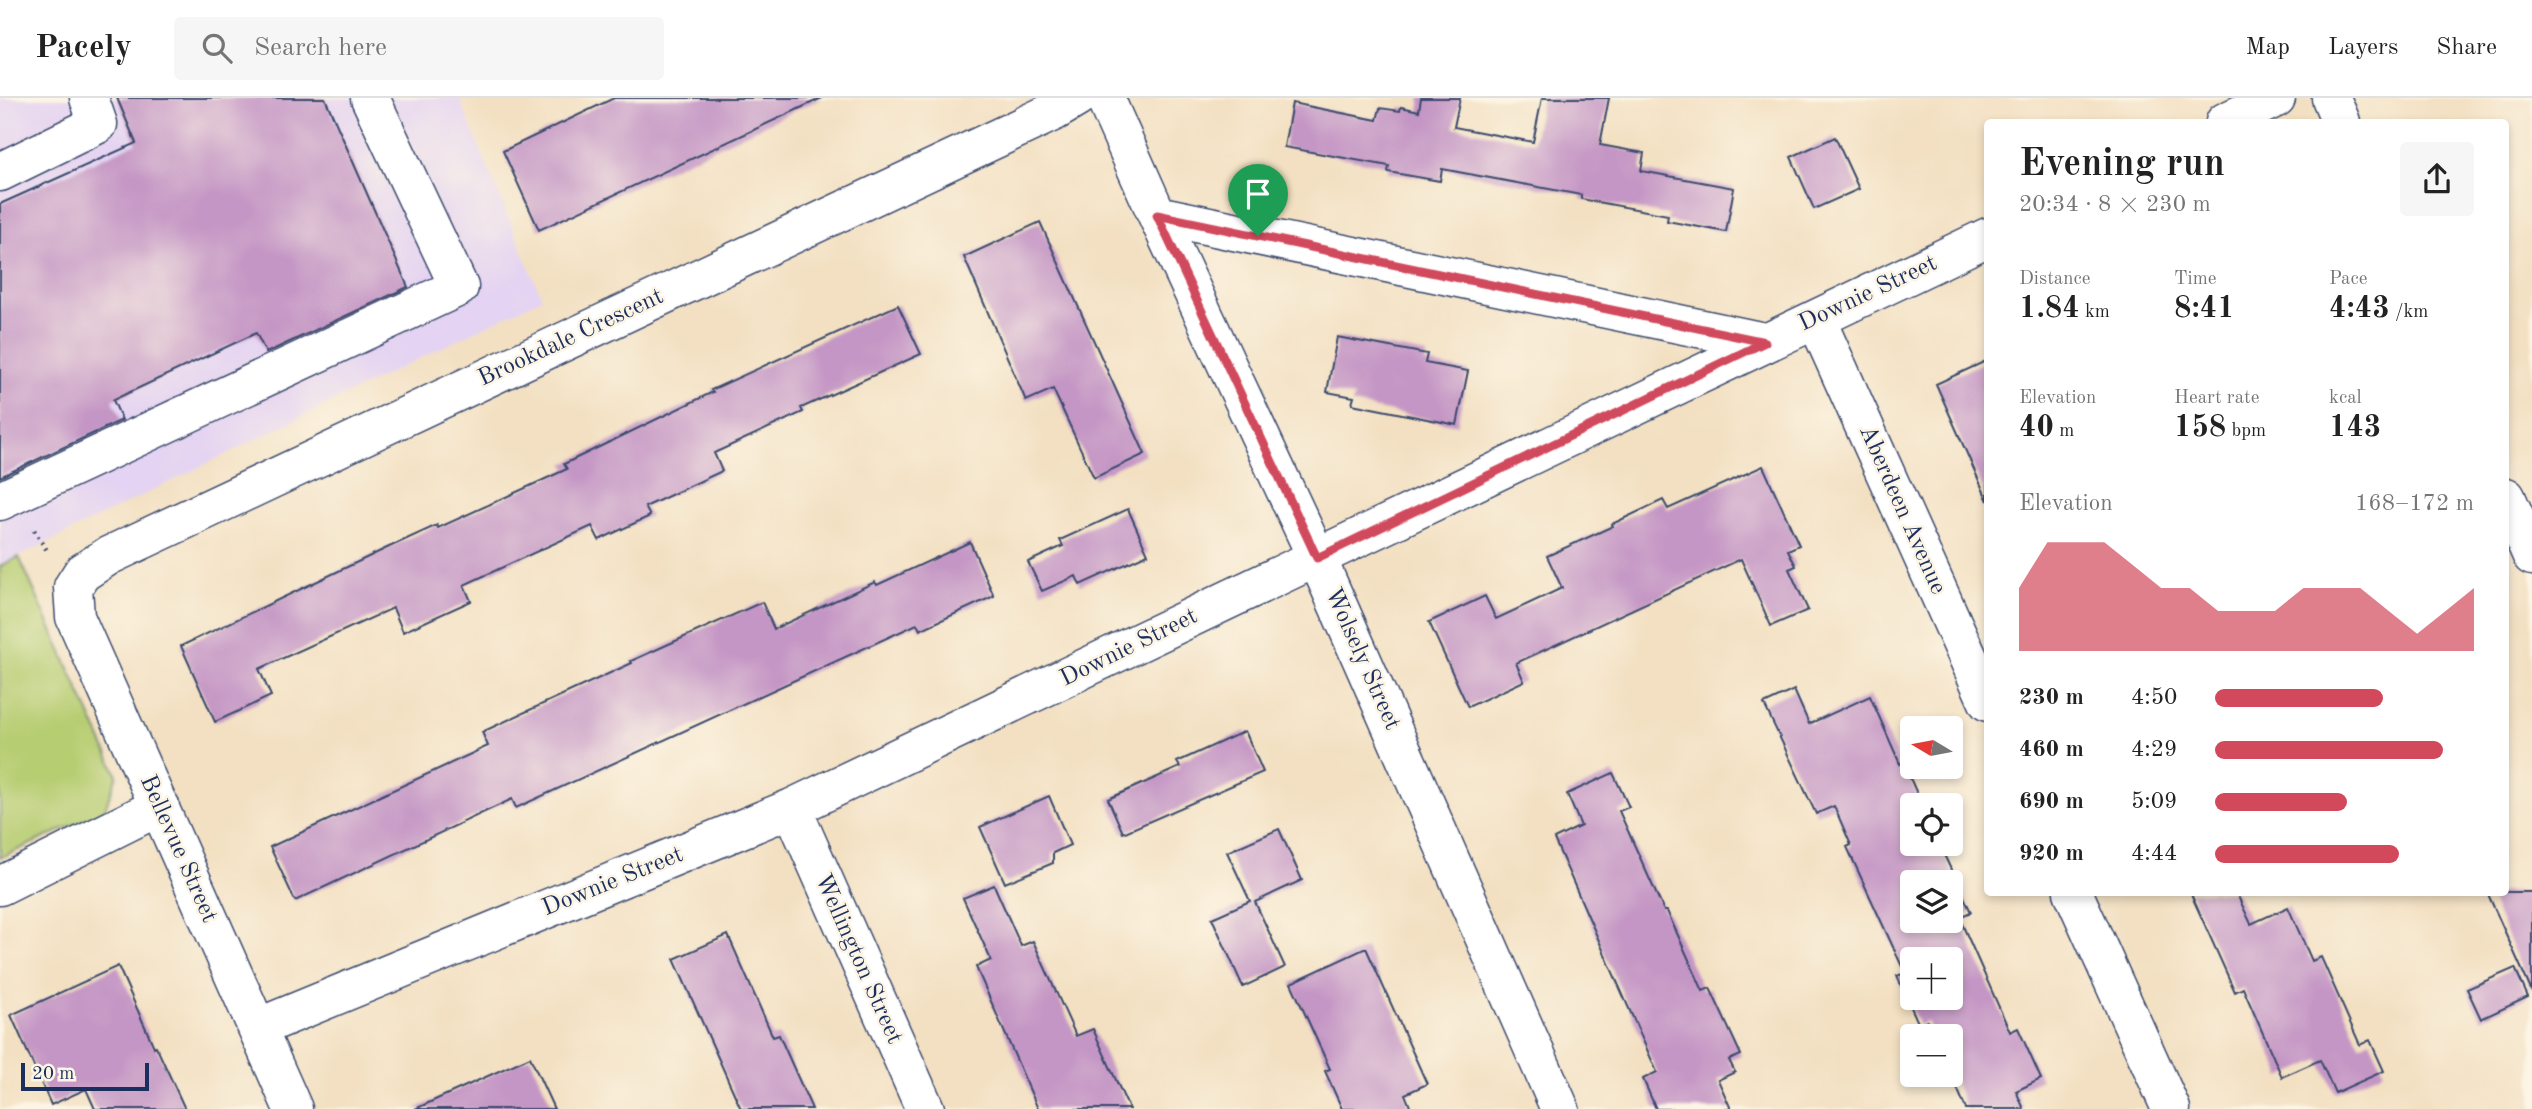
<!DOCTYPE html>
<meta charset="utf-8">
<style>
:root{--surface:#fff;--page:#f6f6f6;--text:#222;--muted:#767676;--line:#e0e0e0;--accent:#d1495b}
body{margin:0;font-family:"Old Standard TT",serif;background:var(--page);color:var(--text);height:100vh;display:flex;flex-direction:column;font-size:26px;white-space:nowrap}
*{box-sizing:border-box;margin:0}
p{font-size:23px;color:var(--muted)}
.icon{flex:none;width:38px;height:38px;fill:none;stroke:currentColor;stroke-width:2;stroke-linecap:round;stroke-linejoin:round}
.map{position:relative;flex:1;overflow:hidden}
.side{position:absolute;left:1984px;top:21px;width:525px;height:777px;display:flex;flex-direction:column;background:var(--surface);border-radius:7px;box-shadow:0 4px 10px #0003}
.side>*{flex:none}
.needle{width:46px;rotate:280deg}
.controls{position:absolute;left:1900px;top:618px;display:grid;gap:14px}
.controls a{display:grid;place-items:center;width:63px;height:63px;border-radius:7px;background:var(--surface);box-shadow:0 4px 10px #0003;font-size:35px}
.scale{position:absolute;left:21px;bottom:18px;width:128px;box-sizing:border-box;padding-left:7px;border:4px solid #1b2f5e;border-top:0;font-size:19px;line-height:24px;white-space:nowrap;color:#1b2f5e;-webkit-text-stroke:5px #fcf5e5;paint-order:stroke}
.pin{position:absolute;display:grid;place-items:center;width:60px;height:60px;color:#fff;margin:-72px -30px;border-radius:50% 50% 50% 0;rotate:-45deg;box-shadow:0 0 7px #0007}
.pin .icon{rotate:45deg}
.round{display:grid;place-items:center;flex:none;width:74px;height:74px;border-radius:7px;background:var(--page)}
.summary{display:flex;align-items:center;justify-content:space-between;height:119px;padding:0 35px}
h1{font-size:38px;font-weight:700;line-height:52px}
.stats{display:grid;grid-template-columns:repeat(3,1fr);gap:10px;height:119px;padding:7px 35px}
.stats div{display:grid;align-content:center}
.stats b{font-size:30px;font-weight:700}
.stats small{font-size:19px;font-weight:400}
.stats p{font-size:19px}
.chart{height:196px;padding:14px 35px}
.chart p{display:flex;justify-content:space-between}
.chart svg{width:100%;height:126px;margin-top:7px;fill:var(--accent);opacity:.7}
ul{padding:0 35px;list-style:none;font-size:23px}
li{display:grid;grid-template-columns:112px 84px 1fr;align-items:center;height:52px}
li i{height:18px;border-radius:9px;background:var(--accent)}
header{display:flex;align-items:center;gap:42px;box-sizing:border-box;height:98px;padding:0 35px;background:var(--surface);border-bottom:2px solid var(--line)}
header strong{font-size:33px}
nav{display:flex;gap:38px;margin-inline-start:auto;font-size:24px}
.search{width:490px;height:63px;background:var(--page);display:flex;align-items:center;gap:18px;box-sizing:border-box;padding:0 24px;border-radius:7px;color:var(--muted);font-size:26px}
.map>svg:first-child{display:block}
</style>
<header>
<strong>Pacely</strong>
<div class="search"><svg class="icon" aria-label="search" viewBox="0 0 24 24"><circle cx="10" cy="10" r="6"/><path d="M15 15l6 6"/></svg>Search here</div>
<nav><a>Map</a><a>Layers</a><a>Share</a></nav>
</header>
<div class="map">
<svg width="2532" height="1011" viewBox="0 0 2532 1011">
<rect width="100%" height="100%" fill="#fcf5e5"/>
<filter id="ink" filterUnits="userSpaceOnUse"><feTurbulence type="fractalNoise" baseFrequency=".0143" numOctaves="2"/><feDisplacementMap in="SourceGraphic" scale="14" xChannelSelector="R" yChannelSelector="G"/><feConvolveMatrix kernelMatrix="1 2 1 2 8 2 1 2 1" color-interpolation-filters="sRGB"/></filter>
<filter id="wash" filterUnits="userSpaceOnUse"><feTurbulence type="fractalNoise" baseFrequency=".00686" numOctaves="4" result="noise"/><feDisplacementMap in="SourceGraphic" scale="28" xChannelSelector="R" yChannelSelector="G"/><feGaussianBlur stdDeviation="1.57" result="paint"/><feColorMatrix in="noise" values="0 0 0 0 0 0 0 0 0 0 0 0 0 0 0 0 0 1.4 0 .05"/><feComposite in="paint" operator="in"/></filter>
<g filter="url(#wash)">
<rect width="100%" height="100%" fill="#f3e0c2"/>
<!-- built -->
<path fill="#e4d3f2" d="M0,0H459L542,200L0,468Z"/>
<!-- green -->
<path fill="#b7cd72" stroke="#697e68" stroke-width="2" d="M19,459L117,677L104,713L0,760V468Z"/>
<g id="blocks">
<!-- building -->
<path fill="#c496c5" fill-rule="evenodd" d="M117,0H325L408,189L266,255L256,235L113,302L122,322L0,379V106L136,45Z
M614,0H822L539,132L503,53Z
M1421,0H1460L1454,29L1533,44L1542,0H1609L1600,47L1644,55L1641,73L1734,90L1726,134L1667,123L1668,117L1581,101V97L1442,71L1440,83L1388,74L1389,68L1284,49L1292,5L1377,22L1380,10L1400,13L1401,9L1419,13Z
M1835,39L1859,91L1814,111L1791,59Z
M1040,124L1145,356L1094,380L1053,291L1026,303L964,159Z
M898,207L921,256L801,310L803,314L714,355L722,373L645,409L650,418L599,442L592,428L464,487L471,503L403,534L393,510L259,571L271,598L215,624L181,548L387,450L437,427L438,430L567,371L564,366L713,294L711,292Z
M1337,239L1427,256L1425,265L1468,273L1457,327L1352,306L1354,299L1327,294Z
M1988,262V403L1936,286Z
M1763,368L1799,447L1788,452L1796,468L1789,471L1808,512L1771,528L1741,461L1516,565L1524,583L1468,609L1429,524L1485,498L1496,521L1562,490L1547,458L1613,428L1612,426L1663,402L1668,411Z
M1128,411L1148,456L1080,487L1076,478L1042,493L1028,464L1063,448L1060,442Z
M970,444L994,498L920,532L917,526L516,710L512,701L295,803L270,749L488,648L482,634L632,565L631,563L762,504L774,531L875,484L877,487Z
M1794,592L1809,626L1870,598L1900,666L1903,664L1922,707H1913V746H1939L1971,814L1959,819L2010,934L2018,930L2041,981L2016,993L2024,1011H1966L1951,976V938H1934L1927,923L1919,927L1897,878L1905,875L1847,749L1851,747L1834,708L1816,716L1764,606ZM1913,784H1951V822H1913ZM1913,861H1951V900H1913Z
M1245,633L1263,674L1123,735L1108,701L1180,669L1177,664Z
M1613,675L1629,709L1619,713L1664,813H1667L1703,893L1710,890L1741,957L1729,962L1735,974L1718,982L1731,1011H1656L1643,981L1657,974L1554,741L1581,728L1567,696Z
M1049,698L1070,747L1053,755V765L1005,785L980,729Z
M1279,731L1302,782L1255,804L1285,869L1243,889L1212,820L1250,803L1227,754Z
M994,787L1021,848L1033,843L1076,938L1093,931L1129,1011H1038L976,869L991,862L963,800Z
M2190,794H2236L2251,826L2288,809L2312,863L2321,859L2360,947L2370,942L2384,973L2335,995L2320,962L2282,979L2243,890L2235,894Z
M2487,794H2532V894Z
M728,837L773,939L779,937L812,1011H741L674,861Z
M1366,850L1427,986L1405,996L1411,1011H1342L1325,973L1330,971L1291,885Z
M118,868L154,949L156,948L185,1011H95L86,991L51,1007L11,917Z
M2515,870L2528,899L2481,921L2467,891Z
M530,959L554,1011H415Z"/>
</g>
</g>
<g filter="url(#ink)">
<use href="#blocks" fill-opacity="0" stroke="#3b4a6d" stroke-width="2"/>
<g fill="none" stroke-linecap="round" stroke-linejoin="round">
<!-- minor casing -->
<g stroke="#3b4a6d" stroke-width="41">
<path id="minor" d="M1105,0L1157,117L1317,460L1560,1011
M2331,0L2341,24
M2225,24L2276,0
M0,74L98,26L89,0
M1157,117L1765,244
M1816,221L1988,604
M2506,399L2532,458
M0,403L459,189L370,0
M792,710L925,1011
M0,788L160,708
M2073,794L2171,1011
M257,930L792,710L1988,139
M293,1011L75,519L73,489L82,475L108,458L1055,13L1077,0"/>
</g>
<!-- path -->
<path stroke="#3b4a6d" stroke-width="4.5" stroke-dasharray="2 5" stroke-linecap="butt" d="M34,432L48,454"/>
<!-- minor -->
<use href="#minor" stroke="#fff" stroke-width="38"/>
</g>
</g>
<g fill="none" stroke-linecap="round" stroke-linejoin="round" filter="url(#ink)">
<!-- route casing -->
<g stroke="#fff" stroke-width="14">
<path id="route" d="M1157,117L1765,244L1317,460Z"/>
</g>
<!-- route -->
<use href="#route" stroke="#d1495b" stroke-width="9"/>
</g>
<g text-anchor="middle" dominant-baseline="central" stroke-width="5" stroke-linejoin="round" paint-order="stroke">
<!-- street labels -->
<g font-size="24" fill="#1b2f5e" stroke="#fcf5e5">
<text transform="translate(1868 196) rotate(-25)">Downie Street</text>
<text transform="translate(571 240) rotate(-25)">Brookdale Crescent</text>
<text transform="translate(1902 412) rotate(66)">Aberdeen Avenue</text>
<text transform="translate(1129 550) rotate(-26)">Downie Street</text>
<text transform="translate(1362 561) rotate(66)">Wolsely Street</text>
<text transform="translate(178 751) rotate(66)">Bellevue Street</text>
<text transform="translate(613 784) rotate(-22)">Downie Street</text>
<text transform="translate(858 861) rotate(66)">Wellington Street</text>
</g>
</g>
</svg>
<div class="controls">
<a><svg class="needle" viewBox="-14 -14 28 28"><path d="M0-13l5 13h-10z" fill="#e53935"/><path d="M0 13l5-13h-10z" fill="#767676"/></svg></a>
<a><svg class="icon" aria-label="locate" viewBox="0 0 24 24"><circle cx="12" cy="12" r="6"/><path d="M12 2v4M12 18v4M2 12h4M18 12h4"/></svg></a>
<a><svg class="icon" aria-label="layers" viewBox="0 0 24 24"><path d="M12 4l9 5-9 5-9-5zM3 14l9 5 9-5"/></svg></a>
<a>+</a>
<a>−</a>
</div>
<div class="scale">20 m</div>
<div class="pin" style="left:1258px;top:138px;background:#1e9e55"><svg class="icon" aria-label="arrive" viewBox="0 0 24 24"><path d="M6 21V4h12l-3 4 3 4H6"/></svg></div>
<section class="side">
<div class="summary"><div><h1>Evening run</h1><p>20:34 · 8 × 230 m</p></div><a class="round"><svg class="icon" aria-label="share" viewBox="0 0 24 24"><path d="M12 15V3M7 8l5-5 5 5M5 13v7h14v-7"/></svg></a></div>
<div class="stats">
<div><p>Distance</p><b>1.84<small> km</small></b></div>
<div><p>Time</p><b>8:41</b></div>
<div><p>Pace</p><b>4:43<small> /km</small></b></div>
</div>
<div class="stats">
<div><p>Elevation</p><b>40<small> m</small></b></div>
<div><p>Heart rate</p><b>158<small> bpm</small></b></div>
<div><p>kcal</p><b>143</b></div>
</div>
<div class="chart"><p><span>Elevation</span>168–172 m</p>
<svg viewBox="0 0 160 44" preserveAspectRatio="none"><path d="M0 44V22L10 6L20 6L30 6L40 14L50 22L60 22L70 30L80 30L90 30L100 22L110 22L120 22L130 30L140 38L150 30L160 22V44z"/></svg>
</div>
<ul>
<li><b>230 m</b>4:50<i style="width:65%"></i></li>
<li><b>460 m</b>4:29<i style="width:88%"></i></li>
<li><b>690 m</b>5:09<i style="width:51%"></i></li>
<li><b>920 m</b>4:44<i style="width:71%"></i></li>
</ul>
</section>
</div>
